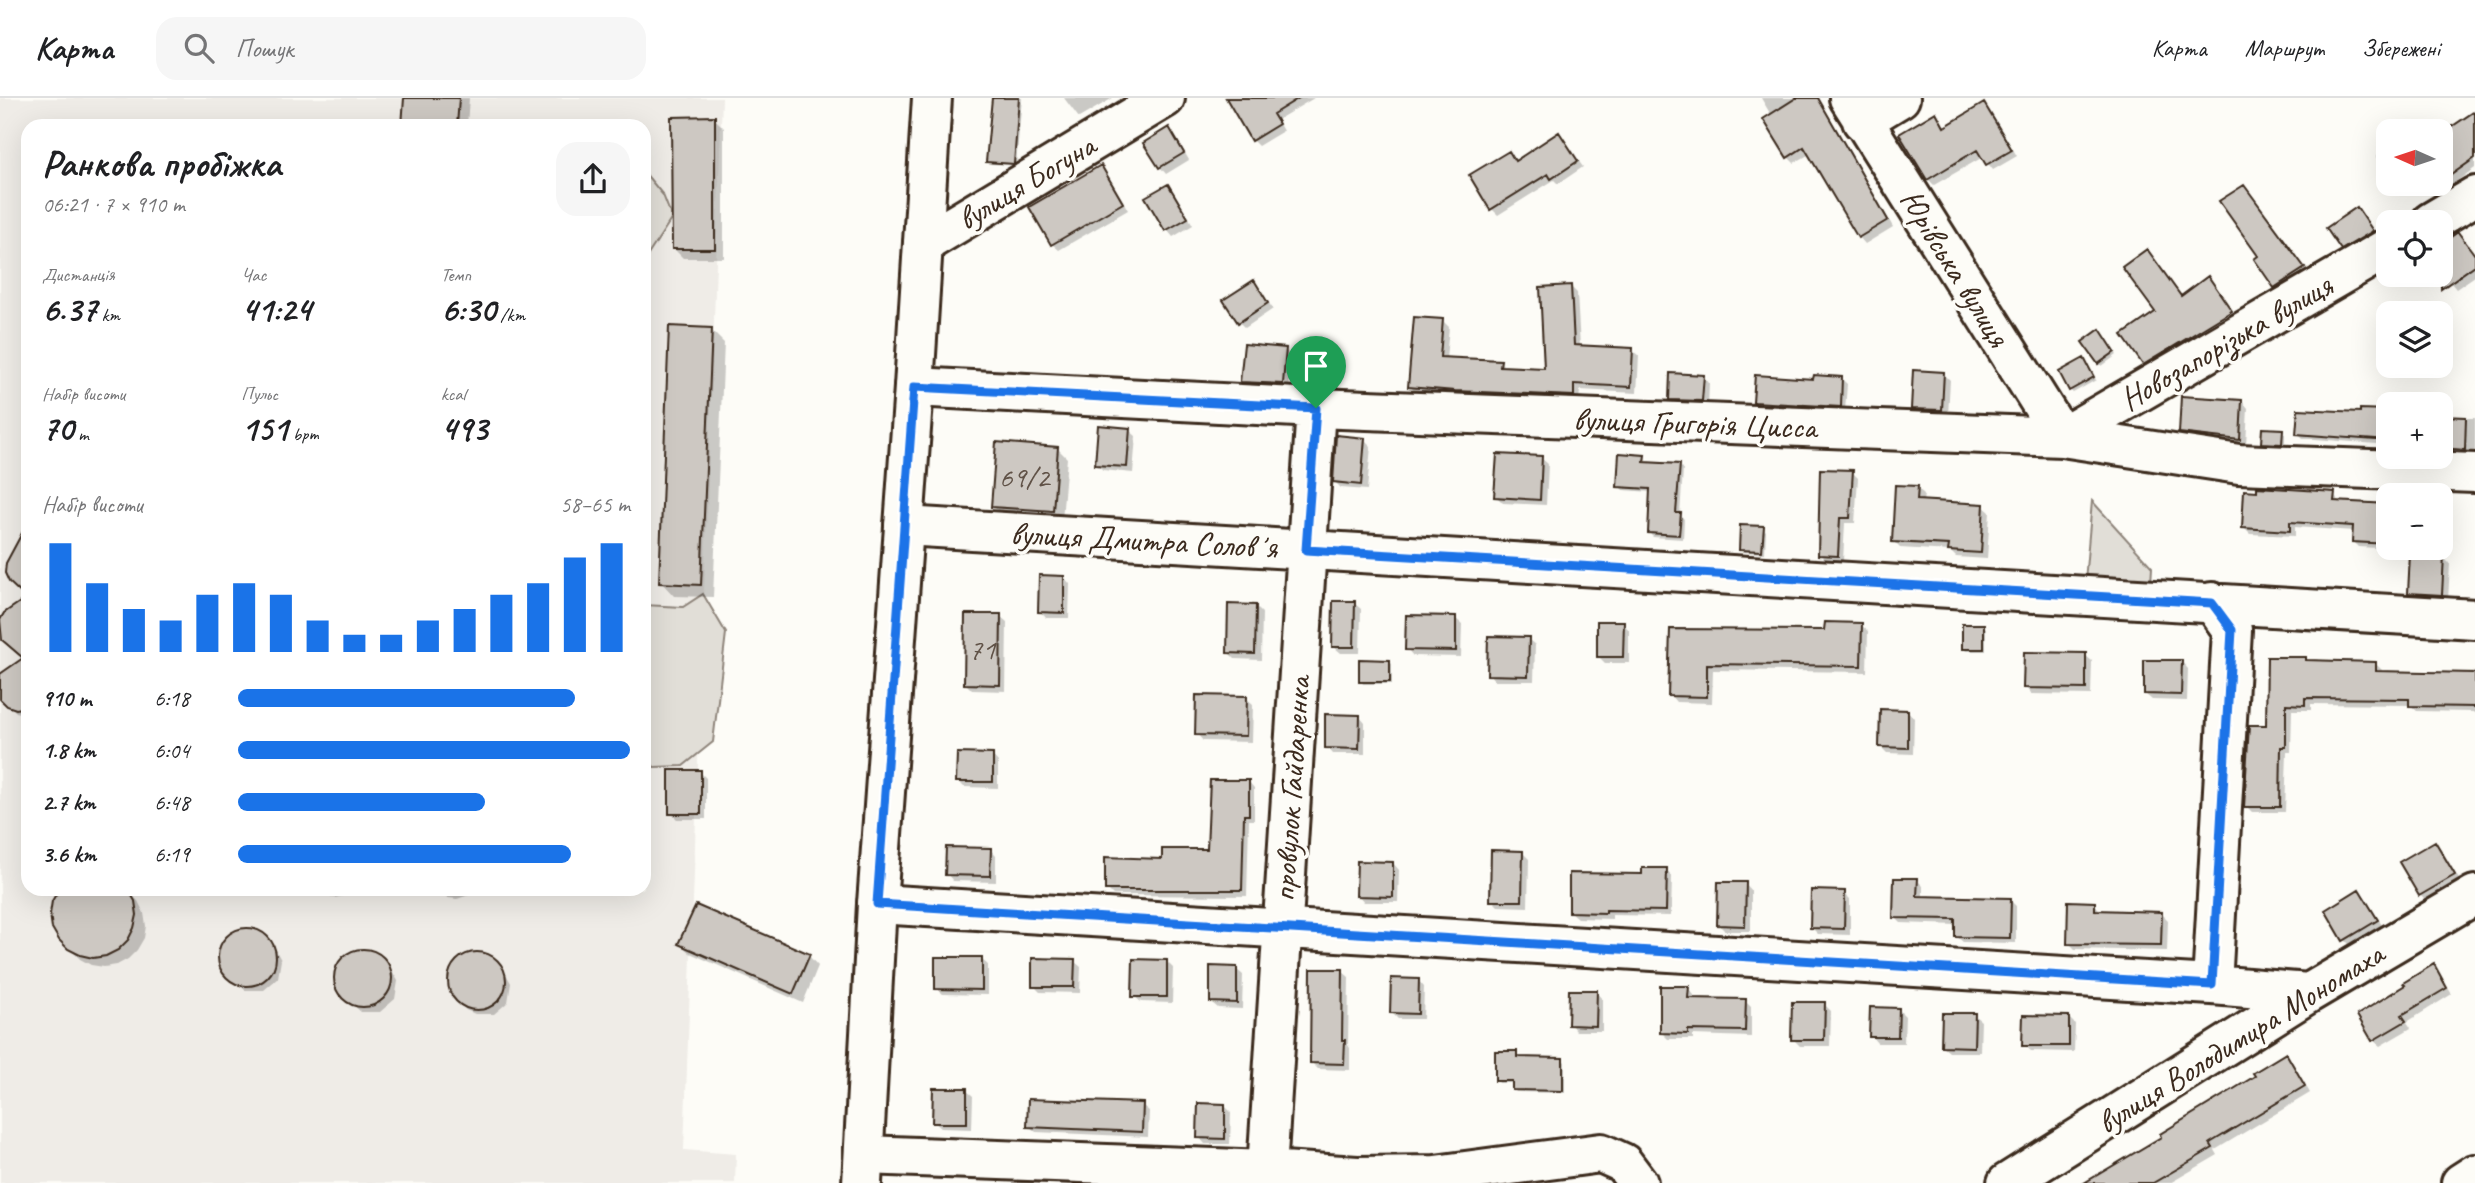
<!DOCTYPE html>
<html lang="uk">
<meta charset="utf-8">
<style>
:root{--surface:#fff;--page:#f6f6f6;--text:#202124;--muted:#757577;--line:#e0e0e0;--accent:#1a73e8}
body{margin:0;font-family:Caveat,sans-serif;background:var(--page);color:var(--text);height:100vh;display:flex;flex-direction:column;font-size:26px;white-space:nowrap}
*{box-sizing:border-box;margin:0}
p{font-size:23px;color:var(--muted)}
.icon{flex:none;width:38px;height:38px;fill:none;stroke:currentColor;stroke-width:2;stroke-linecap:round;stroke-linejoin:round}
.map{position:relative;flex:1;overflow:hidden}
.drawer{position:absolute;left:21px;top:21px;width:630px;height:777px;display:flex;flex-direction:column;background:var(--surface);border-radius:21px;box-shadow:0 7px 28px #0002}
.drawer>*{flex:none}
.needle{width:46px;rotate:273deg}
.tools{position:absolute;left:2376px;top:21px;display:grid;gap:14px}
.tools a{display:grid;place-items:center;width:77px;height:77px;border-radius:14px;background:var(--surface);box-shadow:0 7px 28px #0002;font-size:35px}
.pin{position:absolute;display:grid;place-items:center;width:60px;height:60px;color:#fff;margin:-72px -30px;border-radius:50% 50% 50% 0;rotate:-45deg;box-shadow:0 0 7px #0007}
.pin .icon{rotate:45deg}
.round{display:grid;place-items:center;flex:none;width:74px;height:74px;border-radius:21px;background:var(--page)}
.headline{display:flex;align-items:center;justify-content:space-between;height:119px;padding:0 21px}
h1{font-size:38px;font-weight:700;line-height:52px}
.stats{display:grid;grid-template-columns:repeat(3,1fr);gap:10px;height:119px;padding:7px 21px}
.stats div{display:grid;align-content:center}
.stats b{font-size:35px;font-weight:700}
.stats small{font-size:19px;font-weight:400}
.stats p{font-size:19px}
.chart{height:196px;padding:14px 21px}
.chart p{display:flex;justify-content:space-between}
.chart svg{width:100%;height:126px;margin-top:7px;stroke:var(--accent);stroke-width:6}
ul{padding:0 21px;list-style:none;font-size:23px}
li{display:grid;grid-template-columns:112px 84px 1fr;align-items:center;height:52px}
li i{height:18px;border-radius:9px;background:var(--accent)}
header{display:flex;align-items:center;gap:42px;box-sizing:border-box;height:98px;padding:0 35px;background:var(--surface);border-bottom:2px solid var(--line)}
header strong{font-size:33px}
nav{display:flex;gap:38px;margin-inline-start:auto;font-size:24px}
.search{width:490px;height:63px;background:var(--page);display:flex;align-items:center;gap:18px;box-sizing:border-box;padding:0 24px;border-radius:21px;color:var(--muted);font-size:26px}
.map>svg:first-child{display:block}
</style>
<header>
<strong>Карта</strong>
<div class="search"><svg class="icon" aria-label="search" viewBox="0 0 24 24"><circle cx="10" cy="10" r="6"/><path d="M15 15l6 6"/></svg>Пошук</div>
<nav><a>Карта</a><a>Маршрут</a><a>Збережені</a></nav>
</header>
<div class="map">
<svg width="2475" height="1085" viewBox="0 0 2475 1085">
<rect width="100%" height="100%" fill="#fdfcf7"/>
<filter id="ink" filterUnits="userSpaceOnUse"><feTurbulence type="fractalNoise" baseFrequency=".0143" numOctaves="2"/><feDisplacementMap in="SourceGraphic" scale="14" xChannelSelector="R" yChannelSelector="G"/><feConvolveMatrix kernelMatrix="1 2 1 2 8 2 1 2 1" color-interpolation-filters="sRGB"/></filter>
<g filter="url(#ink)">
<!-- built -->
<path fill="#efece7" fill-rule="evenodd" d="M0,0H722L684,1052L736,1056L735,1085H0ZM28,28H644V791H28Z"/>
<!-- green -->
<path fill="#e1ded7" stroke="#8e847a" stroke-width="2" d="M644,74L663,97L672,120L644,163Z
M2092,403L2152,469L2151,486L2085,483Z
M703,496L726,535L713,644L683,668L654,669L644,657V507L683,509Z"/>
<!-- shadow -->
<path fill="#0003" d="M405,0H469L467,28H404Z
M993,0H1022L1016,67L991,66L988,63Z
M1064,0H1113L1079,20Z
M1229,0H1314L1277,22L1283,33L1258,48L1252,42Z
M1761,0H1819L1893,129L1865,146L1859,139L1810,56L1794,65L1788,59L1771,17Z
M1984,7L1990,13L2017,58L1993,72L1983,59L1934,87L1928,81L1935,17L1946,30Z
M2475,15V70L2444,92L2437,86H2441V35L2451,28L2453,30Z
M714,20L724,30V160H683L673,150Z
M1169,31L1175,38L1189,62L1166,76L1160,69Z
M1559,36L1583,69L1558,86L1554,82L1498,117L1491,110L1509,55L1517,64Z
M2389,49V78L2376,59Z
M1102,72L1109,79L1128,112L1059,152L1052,146Z
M2394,86H2421L2404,97Z
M1168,88L1174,94L1193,127L1173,139L1167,132L1147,100Z
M2250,95L2310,177L2282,195L2257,161L2261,159Z
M2356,111L2378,140L2348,157L2342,151Z
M2458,136L2475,157V178L2456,191L2441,173Z
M2147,153L2182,199L2208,180L2237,219L2151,272L2144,265L2157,215Z
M1254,184L1273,211L1245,230L1239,224Z
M1571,189L1577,195L1580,249L1632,252L1639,258L1637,295L1580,292L1579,304L1416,295L1410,288L1443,223L1449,229L1446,261L1500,264L1506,270L1546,272Z
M711,232L724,245L713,499L674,498L661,484Z
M2102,236L2117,257L2102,268L2099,265Z
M1285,252L1291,258L1289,292L1249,290L1242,283Z
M2086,265L2096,282L2073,295L2070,292Z
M1944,276L1950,282L1948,318L1919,317L1912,310Z
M1703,278L1709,285L1708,309L1677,308L1670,301Z
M1842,281L1847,286L1845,313L1760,309L1755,304L1815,282Z
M2242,303L2248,310L2246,347L2187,340L2181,334Z
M2389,314V347L2303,340L2298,335L2362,316Z
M2445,320H2475V353H2469V356L2448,354L2443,350Z
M1129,332L1136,338L1133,375L1103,372L1096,366Z
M2282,333L2285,336V348L2265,347L2262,344Z
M1364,341L1371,348L1367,392L1341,390L1335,384Z
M1057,350L1067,360L1062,422L1003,418L993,408Z
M1644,358L1648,366L1679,367L1683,371L1680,417L1684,421L1683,441L1653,439L1649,435L1651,394L1623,392L1619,388Z
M1541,360L1548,366L1546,407L1503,405L1496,398Z
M1852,374L1858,380L1855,425H1845L1843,463L1826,462L1820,456Z
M1917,390L1924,396L1923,404L1983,408L1990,414L1987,461L1956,459L1950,453L1900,450L1894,444Z
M2334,396L2340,405L2389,408V450L2396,451L2359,449L2353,443L2354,433L2295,429V438L2250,436L2244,430Z
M1763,430L1766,433L1765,455L1743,454L1740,451Z
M2443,459L2450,466L2448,503L2416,501L2410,494Z
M1064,479L1070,486L1069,520H1046L1040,513Z
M28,504V616H24L16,614L0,597V582L25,561L4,541L0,532L1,524Z
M1354,505L1361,511L1360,555H1341L1334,549Z
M1255,508L1262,515L1261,562L1235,561L1229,555Z
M1000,518L1007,524L1006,593L972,592L966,586Z
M1455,520L1462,526L1461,559L1413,558L1407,551Z
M1623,525L1629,532V565H1605L1599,559Z
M1861,527L1868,533L1867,574L1713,572L1712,605L1676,604L1670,597L1671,533L1826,534Z
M1983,528L1986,530V553H1966L1963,550Z
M1528,541L1535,547L1534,583H1495L1489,576Z
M2085,557L2092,563L2091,597L2031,596L2025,589Z
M2305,561L2308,564L2376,566L2382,572V575H2475V616L2473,614L2417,613L2410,607L2311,606V612H2292L2291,654H2287L2285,714H2252L2246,708L2267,629Z
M1389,563L1392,566V586H1363L1361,583Z
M2182,564L2188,571L2187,603L2152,602L2145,596Z
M1246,600L1253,606L1252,644L1203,643L1197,636Z
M1908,613L1914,620L1913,656L1887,655L1881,649Z
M1359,618L1365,625V656H1333L1327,649Z
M992,657L998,664V690L964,689L958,683Z
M700,674L706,680V721H677L671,715Z
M1249,684L1254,690V722H1249L1247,798L1113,797L1107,791L1164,763L1209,753Z
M2435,745L2441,751L2460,783L2426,803L2420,797Z
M990,751L996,758V784L953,783L947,776Z
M1522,754L1529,761L1528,809L1498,808L1492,802Z
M1393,765L1399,772L1398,804H1364L1358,797Z
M1666,772L1672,779L1671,818L1612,817V821L1577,820L1570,814L1643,778Z
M1917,782L1923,788V800L2010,802L2016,808V845L1963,844L1956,838L1957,827L1901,825L1895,819Z
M1745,786L1751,793V833H1725L1718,826Z
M61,791H126L138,803L144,815L146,828L144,840L137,852L128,861L117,867L104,869L91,867L80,861L60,841Z
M319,791H351L343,798L334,800L326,797Z
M436,791H479L475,795L457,801L448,800Z
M2359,793L2365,799L2383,829L2351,848L2345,842L2327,812Z
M1844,795L1850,801V837L1818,836L1812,830Z
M2094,805L2101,814L2161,815L2168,822L2167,853L2075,851L2069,845Z
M247,831L256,833L265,838L272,845L281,862L278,880L264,892H245L223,873L220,864L223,845L237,833Z
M680,846L809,858L818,868L803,905L690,855Z
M363,852L381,859L388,866L398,883L395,901L380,914H361L339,894L336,885L339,866L345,859Z
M467,857H486L495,862L502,869L511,885L508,904L494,916H475L466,912L459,905L450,888L453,869Z
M981,861L988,867V897L943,896L936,890Z
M1074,863L1081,869L1080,895L1040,894L1034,888Z
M1167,864L1173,870L1172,905L1141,904L1134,898Z
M2433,868L2452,896L2407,924L2411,930L2380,948L2373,942Z
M1236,871L1243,877L1242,911L1218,910L1211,904Z
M1342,873L1349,879L1348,947L1350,950V972L1318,971L1312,965Z
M1418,882L1424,889L1423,921H1398L1392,915Z
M1688,890L1694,897V902L1745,903L1751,909V939L1693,937V941H1668L1661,934Z
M1596,894L1602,901V933H1576L1570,926Z
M1824,906L1831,913L1830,948H1800L1793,941Z
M1898,911L1905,918L1904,945H1877L1871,938Z
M1974,917L1981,923L1980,954H1949L1942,948Z
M2069,920L2075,926L2074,954L2031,953L2024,947Z
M1516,955L1519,961L1563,962L1565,964V995L1516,994L1514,991V985H1499L1497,982Z
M2285,957L2292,964L2310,995L2215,1052L2218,1057L2170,1085H2111Z
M966,992L973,998L972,1031L941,1030L934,1024Z
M1142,1007L1149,1013L1148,1039L1036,1034L1029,1028Z
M1224,1007L1231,1014L1230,1046H1205L1199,1039Z"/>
<!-- building -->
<path fill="#cdc8c2" stroke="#3b2a1e" stroke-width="2" d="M404,0H459L457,28H402Z
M992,0H1019L1014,66L986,64Z
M1226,0H1299L1273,16L1279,26L1251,43Z
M1796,0H1818L1888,122L1858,140L1804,49L1787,60L1763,21Z
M1984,5L2012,52L1986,67L1977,52L1927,82L1899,36L1936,14L1944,29Z
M2475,13V60L2441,84V36Z
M715,18V151H672L671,19Z
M1169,29L1184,55L1159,70L1143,45Z
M1559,34L1578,63L1551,81L1548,76L1490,112L1469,77L1509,53L1515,63Z
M1101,67L1123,105L1051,147L1029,109Z
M1168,86L1188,120L1165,133L1145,99Z
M2244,87L2305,170L2274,190L2254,161L2258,158L2219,103Z
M2357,109L2373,133L2341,152L2326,130Z
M2458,134L2475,157V167L2441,191V146Z
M2147,151L2181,198L2208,178L2232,213L2143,267L2122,237L2155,214L2122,169Z
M1254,182L1268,205L1238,225L1223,202Z
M1571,187L1574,247L1633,250L1631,289L1574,286V298L1455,293L1408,289L1414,219L1443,221L1440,259L1501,262L1500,268L1544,270L1540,189Z
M669,228L712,230L701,487L659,485Z
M2100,231L2115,254L2098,266L2082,244Z
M1244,246L1286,250L1283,286L1240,284Z
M2084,260L2094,279L2069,293L2059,274Z
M1913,272L1944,274L1942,312L1911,311Z
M1670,275L1704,277L1702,303L1669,302Z
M1755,277L1813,281L1814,277L1842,279L1841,309L1753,304Z
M2181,298L2242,302L2240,342L2179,335Z
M2298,311L2360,314V311L2389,312V343L2296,336Z
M2443,318L2466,319L2465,352L2441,350Z
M1098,327L1130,330L1127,369L1095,367Z
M2262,330L2283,331L2282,346L2261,345Z
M1336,337L1365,340L1361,387L1333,384Z
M996,344L1058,349L1053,413L991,409Z
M1619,355L1645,357L1644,364L1680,366L1676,415H1681L1679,437L1648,435L1650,391L1617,389Z
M1497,356L1542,358L1540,402L1494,399Z
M1820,371L1853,372L1850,420H1840L1838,458L1818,457Z
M1895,387L1918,388L1917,402L1984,406L1981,455L1948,453L1949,447L1892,444Z
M2257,389L2335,394L2334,403L2389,406V446L2352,444L2353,428L2290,424V433L2242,430L2244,392L2257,393Z
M28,424V609L16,611L7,608L0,601V576L23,560L2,542L0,522L4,515L26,500L9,484L5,475L6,465Z
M1740,427L1764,428L1762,453L1739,452Z
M2410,456L2444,457L2442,497L2408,495Z
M1039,477L1064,478V515L1038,514Z
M1333,503H1355L1354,549H1332Z
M1228,506L1256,507L1255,556L1227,555Z
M965,516H1001L1000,587L964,586Z
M1406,517L1456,518V553L1405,552Z
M1597,523H1624L1623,559H1597Z
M1825,524L1862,525L1861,568L1707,566V599L1668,598L1670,531L1824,532Z
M1962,526H1984V551H1962Z
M1488,538L1529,539L1528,578L1487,577Z
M2024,554L2086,555V591L2023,590Z
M2267,559H2306V562L2376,564V573L2475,575V609L2409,608V601L2305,600V607L2286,606V649H2281L2280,709H2244L2249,627H2266Z
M1359,561L1390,562V584H1359Z
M2144,562H2182L2181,597L2144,596Z
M1196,597L1247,598L1246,638L1195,637Z
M1880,611L1908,612V650L1879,649Z
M1325,616L1360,617L1359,651L1325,650Z
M957,655L993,656V684H956Z
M669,672H701V716H669Z
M1210,682H1249V717H1244L1242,792H1105V759L1162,761V751H1207Z
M2435,743L2455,777L2419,798L2399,764Z
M946,749L991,750L990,778L945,777Z
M1491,752L1523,753L1522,803H1490Z
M1357,763L1393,764V799L1356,798Z
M1642,770H1667L1666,813L1606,812V815L1569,814V775L1642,776Z
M1894,780H1918L1917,798L2011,800L2010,840L1955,839V821L1893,820Z
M1718,784H1746L1745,828L1717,827Z
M59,791H128L135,803L137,817L134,830L128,842L118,852L106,858L93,860L80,857L68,851L59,842L52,830L50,816L52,803Z
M2359,791L2378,822L2343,843L2325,812Z
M1811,792L1845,793L1844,831L1810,830Z
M2068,803L2095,804V812L2162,814L2161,847L2067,846Z
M696,807L810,856L793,896L678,846Z
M218 859a29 29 0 1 1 58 0a29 29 0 1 1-58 0Z
M334 880a29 29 0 1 1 58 0a29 29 0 1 1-58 0Z
M448 883a29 29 0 1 1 58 0a29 29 0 1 1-58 0Z
M935,859H982V892L935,891Z
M1032,860L1075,861L1074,889H1032Z
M1133,861L1167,862V899H1132Z
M2434,866L2447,890L2402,917L2406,923L2372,943L2357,917L2405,887L2403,885Z
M1210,868L1237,869V905L1210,904Z
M1311,871H1343L1342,942H1345L1344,966L1310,965Z
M1391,880L1419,881L1418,916L1390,915Z
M1660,888H1689L1688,900L1746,901L1745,933L1688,932V936L1660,935Z
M1569,892H1597L1596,928L1568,927Z
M1792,904H1825L1824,942H1791Z
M1870,909L1899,910L1898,939H1869Z
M1942,915H1975L1974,949L1941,948Z
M2023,917L2069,918V948H2022Z
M1495,953H1517V959L1563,960V993L1512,992V983H1495Z
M2286,955L2305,988L2210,1045L2213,1050L2153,1085H2084L2161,1039L2160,1036L2255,978L2253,975Z
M933,990H967V1025H932Z
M1028,1001L1143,1005L1142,1034L1027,1029Z
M1198,1005L1225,1006V1041L1197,1040Z"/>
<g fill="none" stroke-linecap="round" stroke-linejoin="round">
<!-- minor casing -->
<g stroke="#3b2a1e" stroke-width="44">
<path id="minor" d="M1849,0L2062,339L2389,149
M1862,23L1900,0
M2431,124L2475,98
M923,146L1165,0
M914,289L1316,310L2062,339L2239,366L2475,375
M904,428L2475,521
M2212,504L2232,532L2212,887
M877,806L2212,887L2309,895
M864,1057L1267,1072L1357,1078L1435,1077L1601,1055L1623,1065L1638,1085
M1267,1072L1316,310
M2007,1085L2309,895L2475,797
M2461,1085L2475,1076"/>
</g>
<!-- major casing -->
<g stroke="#3b2a1e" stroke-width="44">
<path id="major" d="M862,1085L877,806L914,289L932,0"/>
</g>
<!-- minor -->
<use href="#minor" stroke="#fdfcf7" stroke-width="38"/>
<!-- major -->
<use href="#major" stroke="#fdfcf7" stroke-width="38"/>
</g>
</g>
<g fill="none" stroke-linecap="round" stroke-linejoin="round" filter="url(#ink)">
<!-- route casing -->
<g stroke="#fff" stroke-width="14">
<path id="route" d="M914,289L1316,310L1306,452L2212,505L2232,532L2212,887L877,806Z"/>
</g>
<!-- route -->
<use href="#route" stroke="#1a73e8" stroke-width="9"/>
</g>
<g text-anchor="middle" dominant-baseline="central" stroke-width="7" stroke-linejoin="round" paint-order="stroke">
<!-- number labels -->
<g font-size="30" fill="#605247">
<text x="1024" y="379">69/2</text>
<text x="982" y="551">71</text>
</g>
<!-- street labels -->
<g font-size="33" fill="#3b2a1e" stroke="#fdfcf7">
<text transform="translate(1026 84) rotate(-31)">вулиця Богуна</text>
<text transform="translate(1955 170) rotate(58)">Юрівська вулиця</text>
<text transform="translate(2226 244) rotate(-30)">Новозапорізька вулиця</text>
<text transform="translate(1695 325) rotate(2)">вулиця Григорія Цисса</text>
<text transform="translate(1144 442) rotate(3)">вулиця Дмитра Соловʼя</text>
<text transform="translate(1291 691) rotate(-86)">провулок Гайдаренка</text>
<text transform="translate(2240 940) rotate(-32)">вулиця Володимира Мономаха</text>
</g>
</g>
</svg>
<div class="tools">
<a><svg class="needle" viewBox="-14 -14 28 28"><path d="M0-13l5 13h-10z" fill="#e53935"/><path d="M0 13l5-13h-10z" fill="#757577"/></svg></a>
<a><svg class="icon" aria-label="locate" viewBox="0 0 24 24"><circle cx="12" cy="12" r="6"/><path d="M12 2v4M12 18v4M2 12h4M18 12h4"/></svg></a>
<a><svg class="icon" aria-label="layers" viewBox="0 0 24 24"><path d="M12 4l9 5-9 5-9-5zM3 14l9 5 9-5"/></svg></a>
<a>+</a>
<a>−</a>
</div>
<div class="pin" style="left:1316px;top:310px;background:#1e9e55"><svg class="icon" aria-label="arrive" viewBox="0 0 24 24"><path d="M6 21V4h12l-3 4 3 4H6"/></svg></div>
<section class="drawer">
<div class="headline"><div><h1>Ранкова пробіжка</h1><p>06:21 · 7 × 910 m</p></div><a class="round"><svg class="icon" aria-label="share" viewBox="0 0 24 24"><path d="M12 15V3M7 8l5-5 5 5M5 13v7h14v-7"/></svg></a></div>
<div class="stats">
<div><p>Дистанція</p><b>6.37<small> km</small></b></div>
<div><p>Час</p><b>41:24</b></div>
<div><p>Темп</p><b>6:30<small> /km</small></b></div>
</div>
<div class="stats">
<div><p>Набір висоти</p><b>70<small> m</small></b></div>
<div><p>Пульс</p><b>151<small> bpm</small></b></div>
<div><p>kcal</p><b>493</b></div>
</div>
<div class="chart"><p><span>Набір висоти</span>58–65 m</p>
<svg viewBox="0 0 160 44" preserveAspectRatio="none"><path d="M5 44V6M15 44V20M25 44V29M35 44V33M45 44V24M55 44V20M65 44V24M75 44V33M85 44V38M95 44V38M105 44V33M115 44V29M125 44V24M135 44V20M145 44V11M155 44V6"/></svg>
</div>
<ul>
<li><b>910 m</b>6:18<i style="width:86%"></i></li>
<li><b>1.8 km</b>6:04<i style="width:100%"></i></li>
<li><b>2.7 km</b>6:48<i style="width:63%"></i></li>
<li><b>3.6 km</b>6:19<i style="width:85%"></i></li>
</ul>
</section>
</div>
